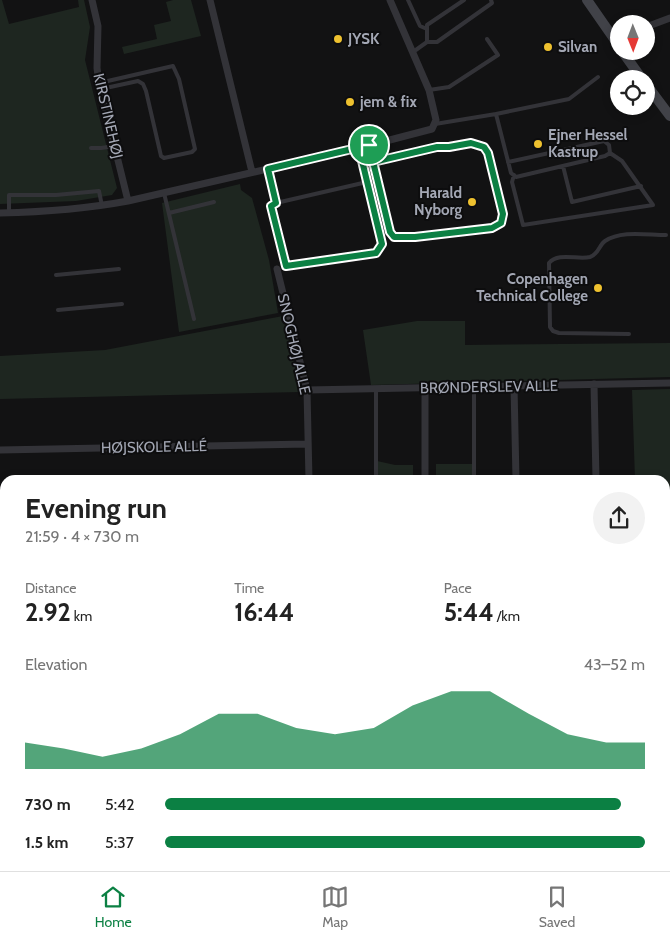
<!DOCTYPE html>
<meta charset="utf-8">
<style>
:root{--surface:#fff;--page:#f2f2f2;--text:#222;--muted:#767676;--line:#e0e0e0;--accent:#0b8043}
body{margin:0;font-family:Cabin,sans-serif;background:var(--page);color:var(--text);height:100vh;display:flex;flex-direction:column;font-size:19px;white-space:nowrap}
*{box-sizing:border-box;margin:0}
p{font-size:16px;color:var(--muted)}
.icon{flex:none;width:28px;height:28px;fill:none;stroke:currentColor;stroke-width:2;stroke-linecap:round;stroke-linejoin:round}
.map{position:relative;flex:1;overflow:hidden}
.drawer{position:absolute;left:0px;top:475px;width:670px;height:396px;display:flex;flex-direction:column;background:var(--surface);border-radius:15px 15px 0 0;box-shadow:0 2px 8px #0003}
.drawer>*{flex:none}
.needle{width:32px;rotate:179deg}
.buttons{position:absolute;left:610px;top:15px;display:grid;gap:10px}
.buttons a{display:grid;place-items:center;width:45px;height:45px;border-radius:50%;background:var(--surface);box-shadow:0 2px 8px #0003;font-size:25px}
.pin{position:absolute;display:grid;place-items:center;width:42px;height:42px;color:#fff;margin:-21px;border:2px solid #fff;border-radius:50%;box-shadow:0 1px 5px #0007}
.round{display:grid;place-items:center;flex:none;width:52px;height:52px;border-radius:26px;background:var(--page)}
.head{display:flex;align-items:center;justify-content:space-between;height:85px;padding:0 25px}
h1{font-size:28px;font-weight:800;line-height:38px}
.figures{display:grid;grid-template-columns:repeat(3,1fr);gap:8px;height:85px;padding:5px 25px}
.figures div{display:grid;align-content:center}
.figures b{font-size:25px;font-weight:800}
.figures small{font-size:14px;font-weight:400}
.figures p{font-size:14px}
.chart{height:140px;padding:10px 25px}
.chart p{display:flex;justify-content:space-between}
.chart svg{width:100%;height:90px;margin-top:5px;fill:var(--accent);opacity:.7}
ul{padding:0 25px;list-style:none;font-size:16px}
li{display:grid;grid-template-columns:80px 60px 1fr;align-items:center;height:38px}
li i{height:12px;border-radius:6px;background:var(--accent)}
.tab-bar{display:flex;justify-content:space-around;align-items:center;height:70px;border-top:1px solid var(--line);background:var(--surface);font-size:14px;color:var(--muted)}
.tab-bar a{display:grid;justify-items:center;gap:2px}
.tab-bar .selected{color:var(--accent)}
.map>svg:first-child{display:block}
</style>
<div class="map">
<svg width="670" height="871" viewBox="0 0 670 871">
<rect width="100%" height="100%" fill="#121213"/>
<!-- green -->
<path fill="#1e2620" d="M0,0H2L9,24L79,7L78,0H84L90,27L85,60L117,188L112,195L76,201L0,204Z
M173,0H191L201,36L124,54L122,47L157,39L154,25L171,21L166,2Z
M240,184L241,190L252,198L269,260L278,313L179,332L162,203Z
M283,316L301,392L0,399V356L105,350Z
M417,321H465V345L670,343V377L371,385L363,330Z
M670,389V505H665V480H635L632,390Z
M377,461L395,465H413V480H377Z
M436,464H473V480H436Z"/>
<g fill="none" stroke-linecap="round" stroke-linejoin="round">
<!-- lane -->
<path stroke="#333338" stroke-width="4" d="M408,0L420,26L427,29
M464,0L427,25V42H437L492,3L491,0
M413,52L427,42
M99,83L173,66L179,79L195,149L192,152L164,158L161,156L146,91L143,84L138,81L101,89
M429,90L449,87L498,55L487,39
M496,114L569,99L598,77
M435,124L496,114L511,173L516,177L605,156L610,153L609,145L604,141L508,162
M369,145C372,159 387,231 394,237H415L491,228L501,223L503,214L488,153L484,147L471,143L449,147H437L373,162
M91,148H101L115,146
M563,166L572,202L641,186
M268,169L276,203L367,182L359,148
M514,175L512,182L523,225L653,205L622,161L610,153
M164,193L194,319
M276,203L271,206L286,267L368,255L376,253L381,244L367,182
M9,213V195H56L99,191L102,206
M169,213L214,202
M56,275L119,269
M58,310L122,304
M629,334L559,333L553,331L550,327L549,263C558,252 578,260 590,257C599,254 599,245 605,241C621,230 647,235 666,235
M474,387V480
M376,389V480
M665,636L670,635
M278,866V871
M375,866L376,871
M475,866V871"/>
<!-- street -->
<path stroke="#333338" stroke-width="7" d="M92,0L98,26L97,68L99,83L128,201
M210,0L252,172
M646,27L670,18
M0,213C44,212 85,209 128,201L359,148L432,129L436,120L429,90L390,0
M277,269L307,390L309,480
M594,384L596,480
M514,386L516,480
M425,388V480
M307,390L670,383
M0,450L308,444
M0,548H5
M0,648H5
M45,866V871
M521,866V871
M606,866V871
M324,871V866
M425,871V866"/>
<!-- secondary -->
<path stroke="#414248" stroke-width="10" d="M587,0L619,46
M622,51L642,79
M646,84L670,116"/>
</g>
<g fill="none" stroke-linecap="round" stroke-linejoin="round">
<!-- route casing -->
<g stroke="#fff" stroke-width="10">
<path id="route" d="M369,145L268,169L276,203L271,206L286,266L376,253L382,244L359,148L369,145L373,162L437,147H449L471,143L484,147L488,153L503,214L501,223L492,228L415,237H394L390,232L369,145"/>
</g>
<!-- route -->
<use href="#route" stroke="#0b8043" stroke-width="6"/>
</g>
<!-- markers -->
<g fill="#eec12f" stroke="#0d0d0e" stroke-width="2">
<circle cx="338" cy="39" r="5"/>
<circle cx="548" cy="47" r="5"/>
<circle cx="350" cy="102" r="5"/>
<circle cx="538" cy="144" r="5"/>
<circle cx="472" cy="202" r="5"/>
<circle cx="598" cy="288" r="5"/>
</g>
<g text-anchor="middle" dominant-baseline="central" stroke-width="4" stroke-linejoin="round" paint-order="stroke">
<!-- poi labels -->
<g font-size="15" font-weight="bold" fill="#a3a7b4" stroke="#0d0d0e" text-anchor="start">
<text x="348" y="39">JYSK</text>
<text x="558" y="47">Silvan</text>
<text x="360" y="102">jem &amp; fix</text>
<text x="548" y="135">Ejner Hessel<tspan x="548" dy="17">Kastrup</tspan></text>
<text x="462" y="193" text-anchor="end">Harald<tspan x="462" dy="17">Nyborg</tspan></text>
<text x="588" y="279" text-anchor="end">Copenhagen<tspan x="588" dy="17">Technical College</tspan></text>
</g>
<!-- street labels -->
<g font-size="15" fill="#a3a7b4" stroke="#0d0d0e">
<text transform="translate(108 116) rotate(77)">KIRSTINEHØJ</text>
<text transform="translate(294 344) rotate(77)">SNOGHØJ ALLE</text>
<text transform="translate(489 387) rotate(-1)">BRØNDERSLEV ALLE</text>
<text transform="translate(154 447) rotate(-1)">HØJSKOLE ALLÉ</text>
</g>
</g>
</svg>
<div class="buttons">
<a><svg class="needle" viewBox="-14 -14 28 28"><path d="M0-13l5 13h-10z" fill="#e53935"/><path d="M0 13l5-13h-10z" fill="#767676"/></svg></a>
<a><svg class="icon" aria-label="locate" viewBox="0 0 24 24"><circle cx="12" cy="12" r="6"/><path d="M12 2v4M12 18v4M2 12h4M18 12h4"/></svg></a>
</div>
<div class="pin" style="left:369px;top:145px;background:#1e9e55"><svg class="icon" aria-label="arrive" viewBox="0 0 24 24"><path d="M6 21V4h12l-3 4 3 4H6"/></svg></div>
<section class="drawer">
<div class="head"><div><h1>Evening run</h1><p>21:59 · 4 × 730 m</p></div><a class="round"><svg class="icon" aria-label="share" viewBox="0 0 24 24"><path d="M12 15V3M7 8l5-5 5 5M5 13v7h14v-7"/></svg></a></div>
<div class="figures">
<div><p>Distance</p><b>2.92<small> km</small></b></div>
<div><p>Time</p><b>16:44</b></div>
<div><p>Pace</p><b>5:44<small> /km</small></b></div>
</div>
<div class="chart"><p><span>Elevation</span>43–52 m</p>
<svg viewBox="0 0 160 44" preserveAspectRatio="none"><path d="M0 44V31L10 34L20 38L30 34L40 27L50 17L60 17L70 24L80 27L90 24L100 13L110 6L120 6L130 17L140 27L150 31L160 31V44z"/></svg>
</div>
<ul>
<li><b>730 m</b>5:42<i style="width:95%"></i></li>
<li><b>1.5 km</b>5:37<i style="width:100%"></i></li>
</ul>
</section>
</div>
<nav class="tab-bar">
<a class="selected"><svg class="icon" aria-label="home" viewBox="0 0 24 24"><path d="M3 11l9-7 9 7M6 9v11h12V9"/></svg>Home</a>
<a><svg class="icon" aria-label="map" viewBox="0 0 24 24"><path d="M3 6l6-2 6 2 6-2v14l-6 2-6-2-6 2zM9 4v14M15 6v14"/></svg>Map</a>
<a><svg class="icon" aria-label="saved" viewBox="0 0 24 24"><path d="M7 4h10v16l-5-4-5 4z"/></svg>Saved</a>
</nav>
